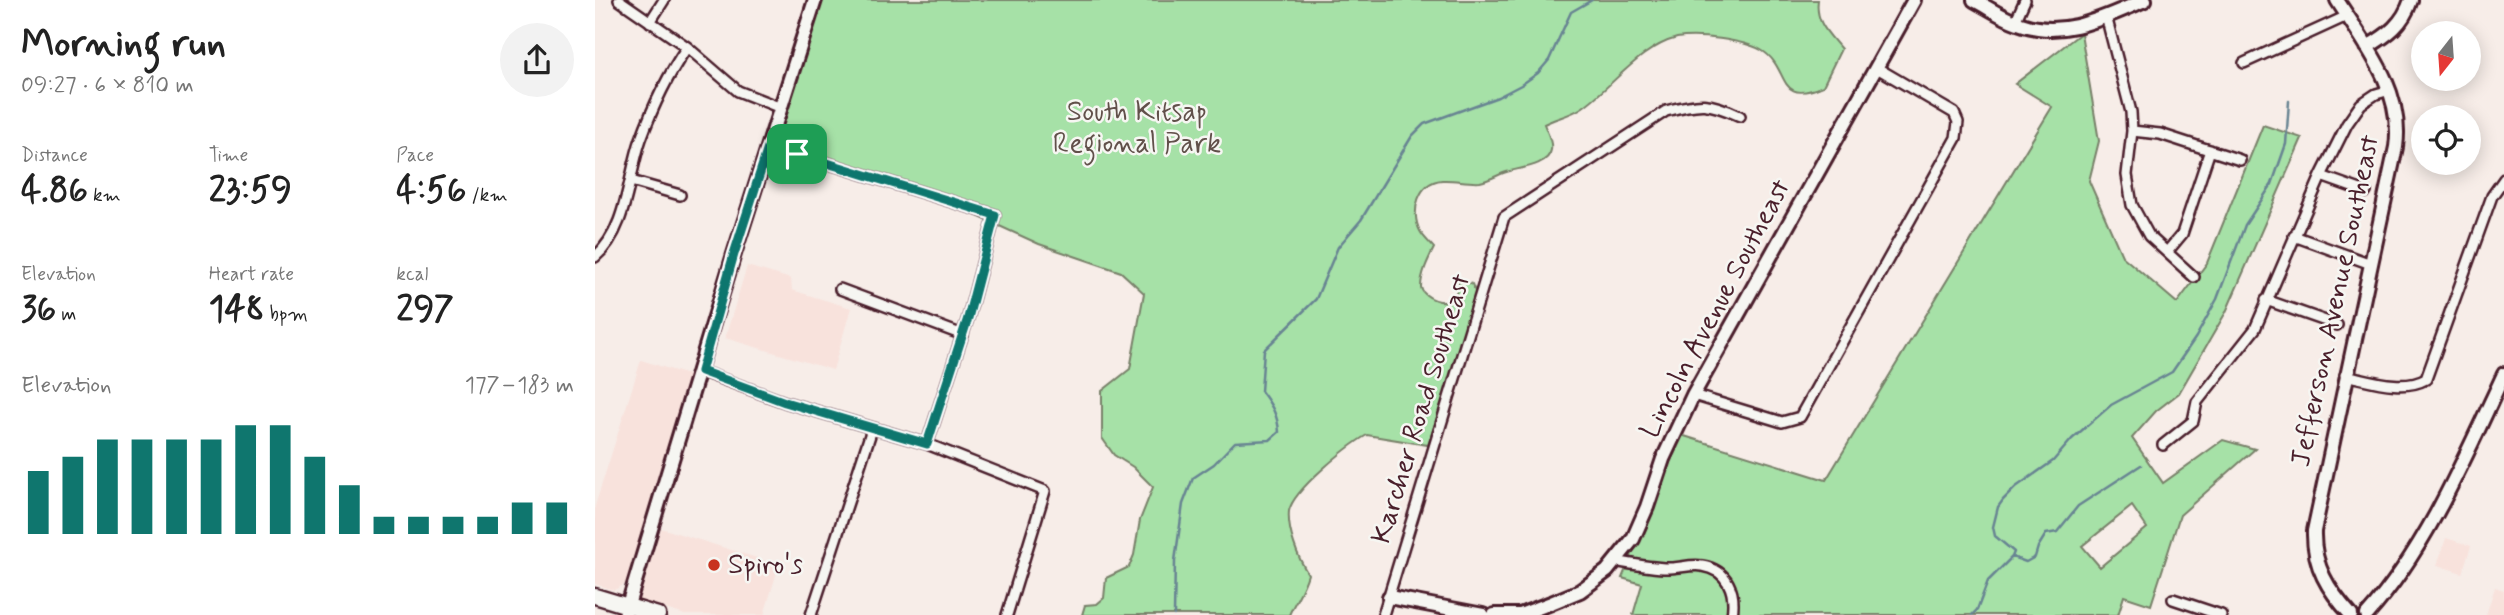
<!DOCTYPE html>
<meta charset="utf-8">
<style>
:root{--surface:#fff;--page:#f2f2f2;--text:#222;--muted:#767676;--accent:#0f766e}
body{margin:0;font-family:Mynerve,sans-serif;background:var(--page);color:var(--text);height:100vh;display:flex;flex-direction:column;font-size:26px;white-space:nowrap}
*{box-sizing:border-box;margin:0}
p{font-size:23px;color:var(--muted)}
.icon{flex:none;width:38px;height:38px;fill:none;stroke:currentColor;stroke-width:2;stroke-linecap:round;stroke-linejoin:round}
.map{position:relative;flex:1;overflow:hidden}
.side{display:flex;flex-direction:column;background:var(--surface);width:595px}
.side>*{flex:none}
.needle{width:46px;rotate:197deg}
.buttons{position:absolute;left:1816px;top:21px;display:grid;gap:14px}
.buttons a{display:grid;place-items:center;width:70px;height:70px;border-radius:50%;background:var(--surface);box-shadow:0 4px 18px #0003;font-size:35px}
.pin{position:absolute;display:grid;place-items:center;width:60px;height:60px;color:#fff;margin:-30px;border-radius:14px;box-shadow:0 4px 10px #0006}
.round{display:grid;place-items:center;flex:none;width:74px;height:74px;border-radius:37px;background:var(--page)}
.overview{display:flex;align-items:center;justify-content:space-between;height:119px;padding:0 21px}
h1{font-size:38px;font-weight:800;line-height:52px}
.metrics{display:grid;grid-template-columns:repeat(3,1fr);gap:10px;height:119px;padding:7px 21px}
.metrics div{display:grid;align-content:center}
.metrics b{font-size:35px;font-weight:800}
.metrics small{font-size:19px;font-weight:400}
.metrics p{font-size:19px}
.chart{height:196px;padding:14px 21px}
.chart p{display:flex;justify-content:space-between}
.chart svg{width:100%;height:126px;margin-top:7px;stroke:var(--accent);stroke-width:6}
main{display:flex;flex:1;min-height:0}
.map>svg:first-child{display:block}
</style>
<main>
<section class="side">
<div class="overview"><div><h1>Morning run</h1><p>09:27 · 6 × 810 m</p></div><a class="round"><svg class="icon" aria-label="share" viewBox="0 0 24 24"><path d="M12 15V3M7 8l5-5 5 5M5 13v7h14v-7"/></svg></a></div>
<div class="metrics">
<div><p>Distance</p><b>4.86<small> km</small></b></div>
<div><p>Time</p><b>23:59</b></div>
<div><p>Pace</p><b>4:56<small> /km</small></b></div>
</div>
<div class="metrics">
<div><p>Elevation</p><b>36<small> m</small></b></div>
<div><p>Heart rate</p><b>148<small> bpm</small></b></div>
<div><p>kcal</p><b>297</b></div>
</div>
<div class="chart"><p><span>Elevation</span>177–183 m</p>
<svg viewBox="0 0 160 44" preserveAspectRatio="none"><path d="M5 44V22M15 44V17M25 44V11M35 44V11M45 44V11M55 44V11M65 44V6M75 44V6M85 44V17M95 44V27M105 44V38M115 44V38M125 44V38M135 44V38M145 44V33M155 44V33"/></svg>
</div>
</section>
<div class="map">
<svg width="1909" height="615" viewBox="0 0 1909 615">
<rect width="100%" height="100%" fill="#f7ede8"/>
<filter id="ink" filterUnits="userSpaceOnUse"><feTurbulence type="fractalNoise" baseFrequency=".0143" numOctaves="2"/><feDisplacementMap in="SourceGraphic" scale="14" xChannelSelector="R" yChannelSelector="G"/><feConvolveMatrix kernelMatrix="1 2 1 2 8 2 1 2 1" color-interpolation-filters="sRGB"/></filter>
<g filter="url(#ink)">
<!-- built -->
<path fill="#f8e2dc" d="M152,266L196,279L197,290L256,308L238,370L130,338Z
M46,360L96,376L32,583L19,590L0,584V506Z
M66,528L184,565L169,615H90L42,600Z
M1851,538L1876,546L1867,573L1842,565Z
M1900,587L1909,590V615H1891Z"/>
<!-- green -->
<path fill="#a6e1a7" stroke="#788069" stroke-width="2" fill-rule="evenodd" d="M220,0H1223C1220,22 1233,33 1246,49L1228,86C1180,107 1196,67 1166,50C1148,40 1102,34 1082,38C1044,48 1019,85 988,107C977,115 961,118 949,124C952,132 958,142 956,150C954,165 926,168 915,171C905,173 896,180 885,182C872,183 859,179 847,180C823,182 815,212 825,231C828,237 835,243 839,248C833,260 826,274 826,287C827,298 852,307 859,297C862,293 863,285 865,280L877,284L881,294L879,305L833,445L772,435C753,446 698,490 694,511C692,530 703,558 713,574C709,589 700,601 694,615H487L490,605L502,604L509,598L511,578L534,567L539,555L545,520L558,487L538,467L519,455L507,438V391L535,369L549,293L526,272L444,244L378,214L301,185L174,145Z
M1486,33L1504,141L1494,181L1527,256L1582,303L1612,263L1668,125L1707,138L1631,312L1584,393L1561,411L1537,438L1568,483L1628,440L1660,449L1585,515L1556,605L1529,596L1523,615H1038L1047,584L1027,578L1086,435L1231,480L1457,107L1420,84ZM1537,506L1552,528L1505,567L1487,546Z"/>
<g fill="none" stroke-linecap="round" stroke-linejoin="round">
<!-- stream -->
<path stroke="#678492" stroke-width="2.5" d="M1417,557L1419,552L1400,536L1398,527L1403,507L1408,500L1421,487L1458,461L1477,439L1516,405L1577,372L1601,337L1622,299L1650,225L1677,184L1691,144L1694,101
M1417,557L1431,562L1440,557L1443,547L1451,534L1462,532L1483,506L1546,465
M579,615L580,561L588,504L598,478L619,464L640,442L675,440L684,432C683,415 676,404 666,391L669,350L721,299L743,247L766,220L817,136L829,124L903,97L926,85L943,73L954,60L976,12L997,0
M1377,615L1382,610L1393,581L1417,557"/>
<!-- street casing -->
<g stroke="#4a1f2b" stroke-width="14">
<path id="street" d="M24,0L92,47L143,91L186,108
M1511,16L1536,112L1537,131L1532,175L1537,205L1554,236L1599,277
M55,22L69,0
M1420,22L1430,0
M1649,63L1752,16
M1537,131L1565,134L1645,160
M174,145L400,215L373,318L332,444
M1726,176L1771,192
M36,181L85,195
M1699,236L1776,264
M1572,252L1587,234L1615,150
M0,257C32,230 33,176 46,139C58,106 73,75 92,47
M245,289L368,335
M1671,300L1742,325
M105,371L190,402L332,444L450,491L412,615
M1750,375C1775,380 1808,392 1831,379L1897,196L1909,179
M1098,395L1187,422L1205,417L1361,138L1363,122L1359,113L1282,68
M1568,445L1598,421L1602,402L1660,329L1726,176L1752,124L1766,104L1781,94L1795,90
M1020,561C1036,564 1053,567 1069,568C1081,569 1095,564 1107,566C1133,570 1141,592 1137,615
M1578,599L1626,615
M216,615L277,429
M788,615L909,217L1071,111C1105,102 1113,101 1145,116"/>
</g>
<!-- secondary casing -->
<g stroke="#4a1f2b" stroke-width="18">
<path id="secondary" d="M1379,0C1394,8 1408,18 1423,23C1468,40 1510,17 1550,0
M1742,0C1770,44 1809,91 1801,147L1719,531C1718,566 1733,590 1756,615
M1772,47C1793,35 1808,24 1816,0
M794,597L888,615
M30,615L139,254L220,0
M899,615H925L956,603L985,591L1012,571L1038,539L1052,507L1068,459L1098,395L1319,0
M1772,615C1832,548 1871,455 1909,374"/>
</g>
<!-- primary casing -->
<g stroke="#4a1f2b" stroke-width="19">
<path id="primary" d="M0,596L63,615"/>
</g>
<!-- street -->
<use href="#street" stroke="#f6f6f2" stroke-width="9"/>
<!-- secondary -->
<use href="#secondary" stroke="#f6f6f2" stroke-width="12"/>
<!-- primary -->
<use href="#primary" stroke="#f6f6f2" stroke-width="14"/>
</g>
</g>
<g fill="none" stroke-linecap="round" stroke-linejoin="round" filter="url(#ink)">
<!-- route casing -->
<g stroke="#fff" stroke-width="14">
<path id="route" d="M174,145L400,215L373,318L332,444L190,402L106,371L139,254Z"/>
</g>
<!-- route -->
<use href="#route" stroke="#0f766e" stroke-width="9"/>
</g>
<!-- markers -->
<circle fill="#c8321e" stroke="#f6f6f2" stroke-width="2.5" cx="119" cy="565" r="7"/>
<g text-anchor="middle" dominant-baseline="central" stroke-width="5" stroke-linejoin="round" paint-order="stroke">
<!-- park labels -->
<g font-size="28" fill="#61504a" stroke="#f6f6f2">
<text x="542" y="112">South Kitsap<tspan x="542" dy="32">Regional Park</tspan></text>
</g>
<!-- street labels -->
<g font-size="28" fill="#4a1f2b" stroke="#f6f6f2">
<text transform="translate(1741 301) rotate(-78)">Jefferson Avenue Southeast</text>
<text transform="translate(1121 309) rotate(-62)">Lincoln Avenue Southeast</text>
<text transform="translate(827 409) rotate(-73)">Karcher Road Southeast</text>
</g>
<!-- poi labels -->
<g font-size="28" fill="#4a1f2b" stroke="#f6f6f2" text-anchor="start">
<text x="133" y="565">Spiro's</text>
</g>
</g>
</svg>
<div class="buttons">
<a><svg class="needle" viewBox="-14 -14 28 28"><path d="M0-13l5 13h-10z" fill="#e53935"/><path d="M0 13l5-13h-10z" fill="#767676"/></svg></a>
<a><svg class="icon" aria-label="locate" viewBox="0 0 24 24"><circle cx="12" cy="12" r="6"/><path d="M12 2v4M12 18v4M2 12h4M18 12h4"/></svg></a>
</div>
<div class="pin" style="left:202px;top:154px;background:#1e9e55"><svg class="icon" aria-label="arrive" viewBox="0 0 24 24"><path d="M6 21V4h12l-3 4 3 4H6"/></svg></div>
</div>
</main>
